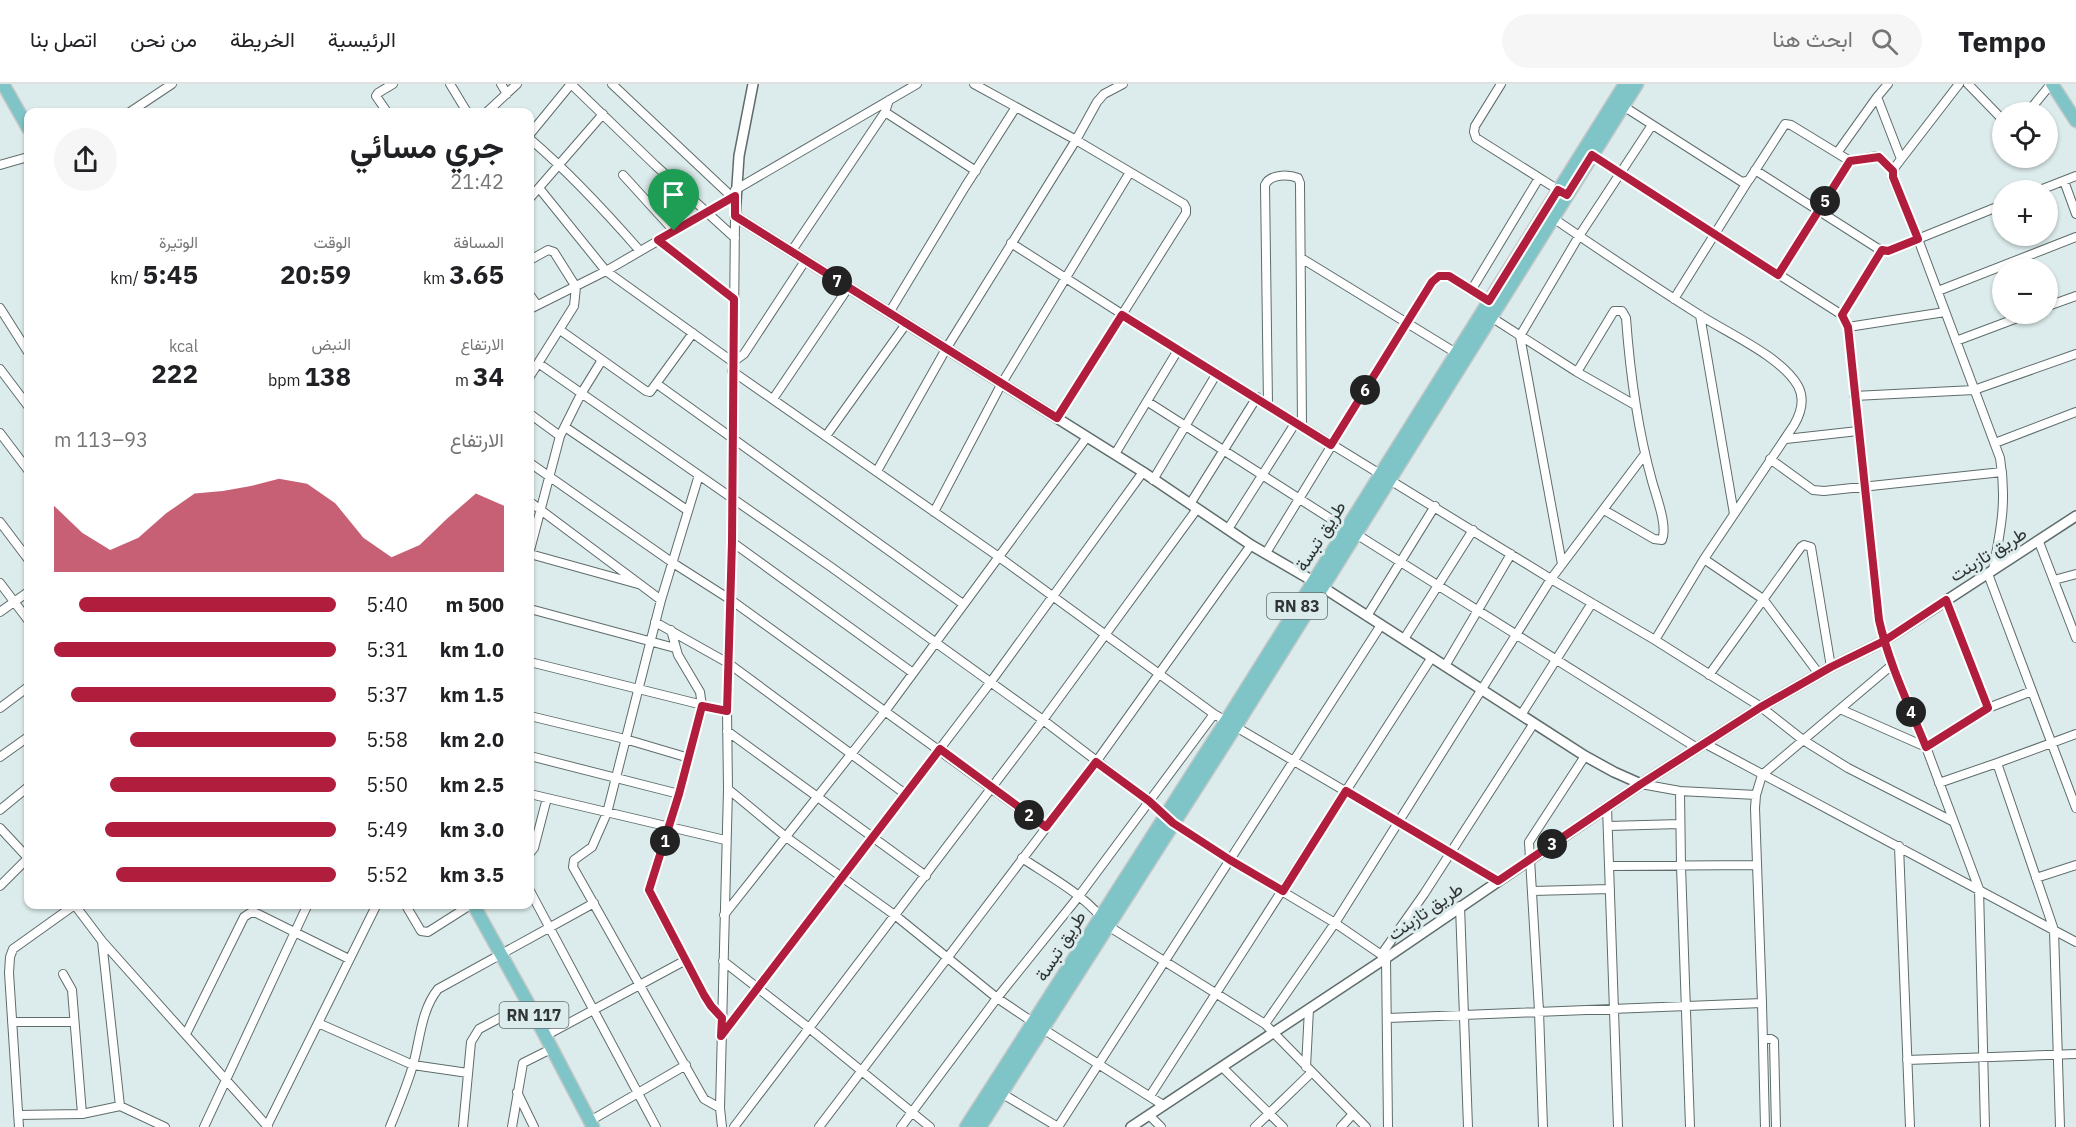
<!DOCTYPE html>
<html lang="ar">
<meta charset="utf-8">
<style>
:root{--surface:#fff;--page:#f6f6f6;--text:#202124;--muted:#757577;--line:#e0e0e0;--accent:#b11d3c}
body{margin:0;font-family:"IBM Plex Sans",Vazirmatn,sans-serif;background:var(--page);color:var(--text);direction:rtl;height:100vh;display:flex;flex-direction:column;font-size:22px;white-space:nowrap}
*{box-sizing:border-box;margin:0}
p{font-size:20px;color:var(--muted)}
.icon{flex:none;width:33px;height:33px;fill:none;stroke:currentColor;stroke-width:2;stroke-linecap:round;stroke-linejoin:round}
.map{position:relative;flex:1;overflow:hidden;direction:ltr}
.sheet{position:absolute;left:24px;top:24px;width:510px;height:801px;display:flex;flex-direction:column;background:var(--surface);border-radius:12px;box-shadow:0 2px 4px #0004;direction:rtl}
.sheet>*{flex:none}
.fabs{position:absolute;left:1992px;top:18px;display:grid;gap:12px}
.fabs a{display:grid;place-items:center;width:66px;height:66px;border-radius:50%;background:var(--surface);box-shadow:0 2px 4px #0004;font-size:30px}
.pin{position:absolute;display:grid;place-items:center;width:51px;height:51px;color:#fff;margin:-62px -26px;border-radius:50% 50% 50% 0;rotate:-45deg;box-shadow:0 0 6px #0007}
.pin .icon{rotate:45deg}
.km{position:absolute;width:30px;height:30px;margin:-15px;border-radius:50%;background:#222;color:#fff;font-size:16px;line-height:30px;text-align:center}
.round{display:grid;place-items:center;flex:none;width:63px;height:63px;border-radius:32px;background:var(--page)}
.summary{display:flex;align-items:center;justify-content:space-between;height:102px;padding:0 30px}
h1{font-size:33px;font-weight:700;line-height:45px}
.figures{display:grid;grid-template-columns:repeat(3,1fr);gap:9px;height:102px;padding:6px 30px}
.figures div{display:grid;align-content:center}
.figures b{font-size:26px;font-weight:700}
.figures small{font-size:16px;font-weight:400}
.figures p{font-size:16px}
.chart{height:168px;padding:12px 30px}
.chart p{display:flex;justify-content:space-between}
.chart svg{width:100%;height:108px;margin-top:6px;fill:var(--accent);opacity:.7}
ul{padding:0 30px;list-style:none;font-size:20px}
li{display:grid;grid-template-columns:96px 72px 1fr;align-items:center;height:45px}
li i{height:15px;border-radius:8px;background:var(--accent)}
header{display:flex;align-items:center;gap:36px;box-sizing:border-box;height:84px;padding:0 30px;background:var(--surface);border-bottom:2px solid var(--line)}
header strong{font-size:28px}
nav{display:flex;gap:33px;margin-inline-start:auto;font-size:21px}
.search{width:420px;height:54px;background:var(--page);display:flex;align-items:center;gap:15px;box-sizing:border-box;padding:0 21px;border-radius:33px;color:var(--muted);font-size:22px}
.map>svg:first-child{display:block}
</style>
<header>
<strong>Tempo</strong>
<div class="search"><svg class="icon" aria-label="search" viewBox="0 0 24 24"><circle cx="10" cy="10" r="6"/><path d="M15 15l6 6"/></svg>ابحث هنا</div>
<nav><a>الرئيسية</a><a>الخريطة</a><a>من نحن</a><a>اتصل بنا</a></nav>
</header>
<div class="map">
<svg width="2076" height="1043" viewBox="0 0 2076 1043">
<rect width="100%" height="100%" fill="#dcebeb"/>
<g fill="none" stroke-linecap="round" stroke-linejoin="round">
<!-- minor casing -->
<g stroke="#5f6c6c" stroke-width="10">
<path id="minor" d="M450,0L467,28
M501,0L507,10
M612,0L732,113
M974,0L1076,56L1184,120L1186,124V129L1057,334
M1501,0L1475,42L1474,48L1476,54L1560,107
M1888,0L1877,13L1901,75
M1959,0L1895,83L1892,93L1918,155L2000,374C2007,416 2001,445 1993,486
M1968,0L2002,35
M1623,22L1742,98L1749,96L1785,40L1791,41L1850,77
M130,28L172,0
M387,28L376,12L378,9L393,0
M487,28L517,0
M885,28L976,87
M2028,28L2051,0
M530,50L571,0L655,81L735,154
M530,55C570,89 605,127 640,167
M1837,69L1877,13
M1592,71L1842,231L1848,243L1879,536L1892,581L1926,663L1979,805L1985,1043
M0,81L28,73
M1755,86L1877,164L1888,167L2002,121
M623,91L674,147
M2064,97L2076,130
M539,104L606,187L733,278L744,270L805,177
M735,106L917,0
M2040,106L2076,92
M530,114L603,30
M1553,134C1601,167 1649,199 1698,230C1727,249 1781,272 1798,302C1805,315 1801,329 1794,341L1704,475L1655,556
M658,156L734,215
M1011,159L1178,266
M791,168L885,28L889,16
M1301,174L1456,269
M530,176L548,166L554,168L576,203L574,222L530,292
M1778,191L1850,77L1877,72L1893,87
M1472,205L1539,94
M1938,207L2076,153
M530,211L537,221
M1674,215L1748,97
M2048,222L2076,212
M0,224L28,268
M530,225L606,187L735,112
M889,229L965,103L1016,23
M1700,231L1734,430
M1842,231L1882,166
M1491,233L1577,288L1635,321
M1848,243L1945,228
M560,246L646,307L650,308L693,249
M1956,257L2028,230
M538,279L831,483L1043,636L1149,717L1173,739L1230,776L1335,839L1386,874L1388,1043
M0,285L28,322
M732,287L999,473L1214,630L1498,797
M1577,288L1614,227H1622L1626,234C1630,289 1637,343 1652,397C1656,412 1668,442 1662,456L1654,455L1604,426
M657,300L963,520
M1854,312L1974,306L2076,270
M773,315L848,204
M1148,318L1345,444
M1268,320L1265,101C1270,90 1288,90 1298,94L1300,99L1302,342
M530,330L560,352
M565,343L687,426
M0,349L28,386
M826,352L906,240
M1786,355L1858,347
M1995,359L2076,328
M1115,370L1178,266L1551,495L1655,556L1761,623L1803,656L1848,684L1954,738
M1770,375L1813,406L1824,407L2002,388
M530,379L673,479L731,516L1045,743
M877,387L946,265L1076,56L1097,18L1104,10L1123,0
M699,391L661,516L607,729L592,763L574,776L573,783L700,1008L704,1015L720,1024
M1153,396L1217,289
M530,418L661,516
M1190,420L1257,313
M934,428L1002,299L1130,88
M0,438L28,475
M1228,445L1296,338
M1356,450L1697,664
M732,458L913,589
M2039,458L2076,554
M530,466L560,352L581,310L602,276
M1266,469L1432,197L1439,192H1449L1489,217
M530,470L638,500
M1704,475L1763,515L1819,590
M1562,480L1520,252L1579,152L1652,41
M1988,490L2076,724
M2054,496L2076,490
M0,499L28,536
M1946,516L1988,624
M530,525L675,564
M0,528L28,508
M1367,532L1435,422
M655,538L728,579L904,709
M671,546L678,571L700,608L702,622L679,710L649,808L703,911L711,922L722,934
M1404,555L1473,446
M530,578L727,627
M1445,582L1511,470
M1709,591L1801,463L1804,461L1811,463L1831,583
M0,624L28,603
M1840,625L1926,663L1988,624L2032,607
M1521,631L1592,519
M530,632L625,655L689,674
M727,647L926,792
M1704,659L2076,858
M530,672L679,710
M0,673L28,653
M1939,699L1997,679
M1641,700L1680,707L1756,711
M728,705L786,753L896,832L997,914L1043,945L1163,1021
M1680,707L1681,782L1690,1043
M530,710L725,756
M1607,723L1618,1043
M0,726L28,703
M1608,742L1680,740
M0,744L28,774L0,802
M1899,762L1910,1043
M530,769L534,764L547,714
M1022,774C1052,794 1087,812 1108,842L1265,940L1366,1043
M1609,782L1757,781
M2036,794L2076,781
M530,807L656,1043
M1532,807L1610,805
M74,820L102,857L268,1043
M405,820L421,847L428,848L472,820
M1460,822L1468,1043
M724,831L886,626L1087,353
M102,857L120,1022
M1381,871L1424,810L1534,639
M723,877L809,944L930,1043
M63,890L72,906L82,1030
M1388,934L1762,919
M12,938H73
M318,939L413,981L468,989
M1265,940L1335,839L1551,495L1645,370
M186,950L244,833L250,829H256L349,875
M722,951L990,599L1143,388
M545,952L686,876
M1763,955H1771L1774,957L1776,1043
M1907,976L2076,970
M1222,983L1283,1043
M1306,983L1309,925
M517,1008L534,1043
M1001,1009L1058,1043
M1150,1012L1432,573
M18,1031L82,1030L120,1022L165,1043
M1149,1031L1161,1043
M590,1037L686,981
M267,1042L377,820
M19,1043L9,889L10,873L13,865L76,820
M204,1043L308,820
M390,1043C398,1023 407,1002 413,981C420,956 421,926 438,905L594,819
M463,1043L471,958L479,945L528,919
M512,1043L523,979L551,965
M722,1043L720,1024L728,705L727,627L732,458L735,132
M734,1043L1043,636L1197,425
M819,1043L1096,678L1251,461
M901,1043L997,914L1079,812L1214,630
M1058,1043L1381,541
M1255,1043L1312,988
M1341,1043L1353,1030
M1543,1043L1539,927L1529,758L1585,672
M1765,1043L1762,919L1755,724L1756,711L1762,691L1892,581
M2060,1043L2054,846L1997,679L2076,650"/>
</g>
<!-- tertiary casing -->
<g stroke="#5f6c6c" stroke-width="12">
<path id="tertiary" d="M753,0L739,72L735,132L1143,388L1251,461L1313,497L1585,672L1614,688L1641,700
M1131,1043L1386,874L1641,700L1761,623L1831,583L1884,557L2076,432"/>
</g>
<!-- primary casing -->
<g stroke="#c5c7c7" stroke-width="15">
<path id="primary" d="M3,0L28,44
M2052,0L2076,37
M473,820L528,919L593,1043
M966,1043L1226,637L1625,0
M980,1043L1236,642L1637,0"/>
</g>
<!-- minor -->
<use href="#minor" stroke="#fff" stroke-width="8"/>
<!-- tertiary -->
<use href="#tertiary" stroke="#fff" stroke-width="9"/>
<!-- primary -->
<use href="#primary" stroke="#7fc5c7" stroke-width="12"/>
</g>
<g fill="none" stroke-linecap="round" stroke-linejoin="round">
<!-- route casing -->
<g stroke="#fff" stroke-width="12">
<path id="route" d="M674,147L658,156L734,215L732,458L727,627L702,622L679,710L649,806L704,911L711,922L722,934L721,952L940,665L1046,743L1096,678L1149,717L1173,739L1230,776L1283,807L1346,707L1498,797L1641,700L1761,623L1831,583L1884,557L1946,516L1988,624L1926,663C1909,621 1889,580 1879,536L1848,243L1842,231L1882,166L1888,167L1918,155L1893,93V87L1879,73L1850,77L1778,191L1592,71L1567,111L1558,106L1489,217L1449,192H1439L1432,198L1331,361L1122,231L1057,334L735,132V112L674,147"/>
</g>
<!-- route -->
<use href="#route" stroke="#b11d3c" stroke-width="8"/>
</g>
<g text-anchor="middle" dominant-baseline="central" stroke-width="6" stroke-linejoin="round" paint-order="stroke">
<!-- shield labels -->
<g fill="#dcebeb" stroke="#646c6c" stroke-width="1.5">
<rect x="1267" y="509" width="60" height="26" rx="4.5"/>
<rect x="499.5" y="918" width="69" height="26" rx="4.5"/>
</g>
<g font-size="16" font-weight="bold" fill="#303636">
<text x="1297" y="522">RN 83</text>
<text x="534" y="931">RN 117</text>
</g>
<!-- street labels -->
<g font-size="18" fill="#303636" stroke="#dcebeb">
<text transform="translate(1320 452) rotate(-58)">طريق تبسة</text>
<text transform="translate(1988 470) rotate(-32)">طريق تازبنت</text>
<text transform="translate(1425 827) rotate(-35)">طريق تازبنت</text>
<text transform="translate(1060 862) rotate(-58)">طريق تبسة</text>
</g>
</g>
</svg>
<div class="fabs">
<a><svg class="icon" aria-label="locate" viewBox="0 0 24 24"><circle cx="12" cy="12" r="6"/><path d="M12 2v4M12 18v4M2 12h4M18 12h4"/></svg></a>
<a>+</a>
<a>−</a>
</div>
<div class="pin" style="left:674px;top:147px;background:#1e9e55"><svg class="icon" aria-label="arrive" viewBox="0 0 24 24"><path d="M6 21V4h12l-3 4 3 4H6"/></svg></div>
<b class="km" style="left:665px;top:757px">1</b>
<b class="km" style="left:1029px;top:731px">2</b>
<b class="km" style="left:1552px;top:760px">3</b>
<b class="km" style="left:1911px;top:628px">4</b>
<b class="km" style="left:1825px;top:117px">5</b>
<b class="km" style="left:1365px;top:306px">6</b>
<b class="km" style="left:837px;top:197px">7</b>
<section class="sheet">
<div class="summary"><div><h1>جري مسائي</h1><p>21:42</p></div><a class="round"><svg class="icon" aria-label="share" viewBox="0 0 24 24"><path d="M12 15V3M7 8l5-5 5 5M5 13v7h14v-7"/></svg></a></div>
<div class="figures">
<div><p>المسافة</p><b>3.65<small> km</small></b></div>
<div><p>الوقت</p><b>20:59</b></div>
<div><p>الوتيرة</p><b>5:45<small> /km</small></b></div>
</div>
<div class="figures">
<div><p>الارتفاع</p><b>34<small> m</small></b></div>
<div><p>النبض</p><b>138<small> bpm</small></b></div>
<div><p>kcal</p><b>222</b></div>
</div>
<div class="chart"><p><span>الارتفاع</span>93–113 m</p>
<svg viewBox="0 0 160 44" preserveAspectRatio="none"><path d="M0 44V17L10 28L20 35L30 30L40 20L50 12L60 11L70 9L80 6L90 8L100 16L110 30L120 38L130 33L140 22L150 12L160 17V44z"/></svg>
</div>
<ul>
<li><b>500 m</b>5:40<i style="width:91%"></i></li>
<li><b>1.0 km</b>5:31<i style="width:100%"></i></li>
<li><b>1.5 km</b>5:37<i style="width:94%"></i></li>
<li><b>2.0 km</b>5:58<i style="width:73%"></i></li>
<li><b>2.5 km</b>5:50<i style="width:80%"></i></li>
<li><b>3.0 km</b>5:49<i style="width:82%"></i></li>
<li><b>3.5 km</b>5:52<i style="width:78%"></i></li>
</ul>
</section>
</div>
